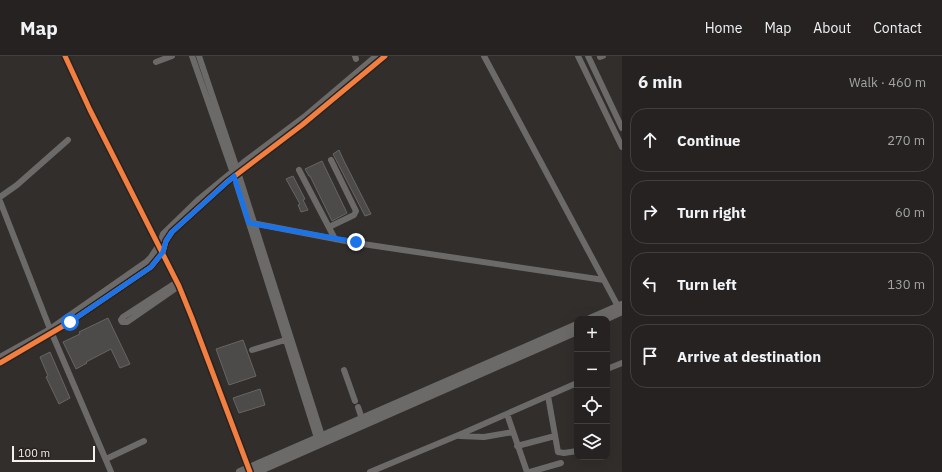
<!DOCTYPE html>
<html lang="en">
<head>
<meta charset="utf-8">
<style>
  body { margin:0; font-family:"IBM Plex Sans",sans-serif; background:#312f2e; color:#f1f3f6 }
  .controls { position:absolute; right:12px; bottom:12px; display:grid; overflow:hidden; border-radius:8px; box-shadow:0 4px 16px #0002 }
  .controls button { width:36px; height:36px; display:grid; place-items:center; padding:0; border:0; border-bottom:1px solid #423f3f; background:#252221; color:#f1f3f6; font:20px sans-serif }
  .scale { position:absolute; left:12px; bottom:10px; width:83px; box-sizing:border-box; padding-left:4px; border:2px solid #f4f0ef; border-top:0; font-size:11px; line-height:14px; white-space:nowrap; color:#f4f0ef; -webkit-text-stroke:3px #282321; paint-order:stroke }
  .stop { position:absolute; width:12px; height:12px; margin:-9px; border:3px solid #1a73e8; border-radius:50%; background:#fff }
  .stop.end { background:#1a73e8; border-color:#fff; box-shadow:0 1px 4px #0008 }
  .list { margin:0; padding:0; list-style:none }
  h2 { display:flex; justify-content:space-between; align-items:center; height:52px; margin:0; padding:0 16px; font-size:17px }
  h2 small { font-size:13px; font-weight:400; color:#a3a4a5 }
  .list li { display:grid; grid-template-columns:26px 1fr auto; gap:12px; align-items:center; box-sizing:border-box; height:64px; margin:0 8px 8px; padding:0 8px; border:1px solid #423f3f; border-radius:16px }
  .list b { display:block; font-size:15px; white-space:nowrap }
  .list em { font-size:13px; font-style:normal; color:#a3a4a5 }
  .icon { flex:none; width:22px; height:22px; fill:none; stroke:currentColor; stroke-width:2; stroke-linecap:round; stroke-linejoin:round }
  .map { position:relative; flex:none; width:622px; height:416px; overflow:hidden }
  header { display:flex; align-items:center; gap:24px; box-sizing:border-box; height:56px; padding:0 20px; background:#252221; border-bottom:1px solid #423f3f }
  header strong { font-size:19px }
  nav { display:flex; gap:22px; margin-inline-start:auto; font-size:14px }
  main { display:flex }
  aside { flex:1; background:#252221 }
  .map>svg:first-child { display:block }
</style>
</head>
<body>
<header>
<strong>Map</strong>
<nav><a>Home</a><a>Map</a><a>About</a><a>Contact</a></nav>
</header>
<main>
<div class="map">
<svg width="622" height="416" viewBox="0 0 622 416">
  <rect width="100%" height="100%" fill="#312e2c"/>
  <path fill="#4d4b4a" stroke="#676564" d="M339,94L344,105L371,158L365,160L333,98Z
    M322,105L347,157L332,165L310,120H309L305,113Z
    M293,120L305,143L303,144L308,154L301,156L298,149L300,148L286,123Z
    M108,262L130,308L120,312L111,293L86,306L87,307L76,313L63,286L80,278L79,276Z
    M243,284L256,320L229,329L216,293Z
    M50,296L70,342L59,348L46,321L48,320L40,301Z
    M260,333L265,349L239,357L233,342Z"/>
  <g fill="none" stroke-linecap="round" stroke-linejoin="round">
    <path stroke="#6c6a69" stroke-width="6" d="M65,0L90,54L179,230L192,262L249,415
      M192,0L234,120L318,385
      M199,0L237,113L323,383
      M355,0L356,3
      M484,0L620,254
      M578,0L622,91
      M588,0L622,72
      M600,1L603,0
      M156,6L172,0
      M299,114L335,183
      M0,141L17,129L68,84
      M0,145L50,273L111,416
      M252,167L356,187L604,224
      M329,171L354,159L356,155L331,104
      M177,226L123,261L121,264L122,266H127L179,230
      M252,294L285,284
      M0,301L50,273L146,206L151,201L159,189L163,178L199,143L244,106L304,61L376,0
      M0,307L70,266L151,211L163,196L166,185L172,176L227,126L302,69L385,0
      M607,313L622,307
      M344,314L355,345
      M548,340L558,396L564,397L577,395
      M358,351L362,363
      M507,358L527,416
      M460,380L484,381L513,376
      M517,390L555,380
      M106,403L144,385
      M370,416L461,378L577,327
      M530,416L561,407"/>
    <path stroke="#6c6a69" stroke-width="8" d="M590,263L622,249
      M605,263L622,255
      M240,416L577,269
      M256,416L577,275"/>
    <defs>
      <path id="cycleway" d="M65,0L90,54L179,230L192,262L250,416
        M0,307L70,266L151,211L163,196L166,185L172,176L227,126L302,69L385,0"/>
    </defs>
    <use href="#cycleway" stroke="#282321" stroke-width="8"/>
    <use href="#cycleway" stroke="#f27e40" stroke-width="5"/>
  </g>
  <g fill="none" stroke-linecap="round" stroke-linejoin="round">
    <path stroke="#1a73e8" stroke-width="5" d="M70,266L151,211L163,196L166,185L172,176L234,120L249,167L356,186"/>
  </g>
</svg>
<div class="controls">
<button>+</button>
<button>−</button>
<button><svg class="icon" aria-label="locate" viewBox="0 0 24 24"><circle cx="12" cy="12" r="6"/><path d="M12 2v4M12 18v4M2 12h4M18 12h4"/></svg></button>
<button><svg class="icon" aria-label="layers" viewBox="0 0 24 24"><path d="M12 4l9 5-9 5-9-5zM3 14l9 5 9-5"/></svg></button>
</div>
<div class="scale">100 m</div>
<div class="stop" style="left:70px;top:266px"></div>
<div class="stop end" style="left:356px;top:186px"></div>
</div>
<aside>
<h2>6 min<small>Walk · 460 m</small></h2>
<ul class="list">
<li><svg class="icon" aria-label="ahead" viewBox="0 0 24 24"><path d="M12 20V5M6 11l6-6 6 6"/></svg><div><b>Continue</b></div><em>270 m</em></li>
<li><svg class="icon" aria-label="right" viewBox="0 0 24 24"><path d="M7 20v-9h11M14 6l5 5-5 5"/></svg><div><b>Turn right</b></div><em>60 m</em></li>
<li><svg class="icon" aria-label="left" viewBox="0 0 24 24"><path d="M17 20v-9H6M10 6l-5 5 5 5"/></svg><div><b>Turn left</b></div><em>130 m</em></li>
<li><svg class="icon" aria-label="arrive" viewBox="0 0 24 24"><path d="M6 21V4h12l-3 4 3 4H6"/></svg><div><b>Arrive at destination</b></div></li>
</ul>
</aside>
</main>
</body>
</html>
